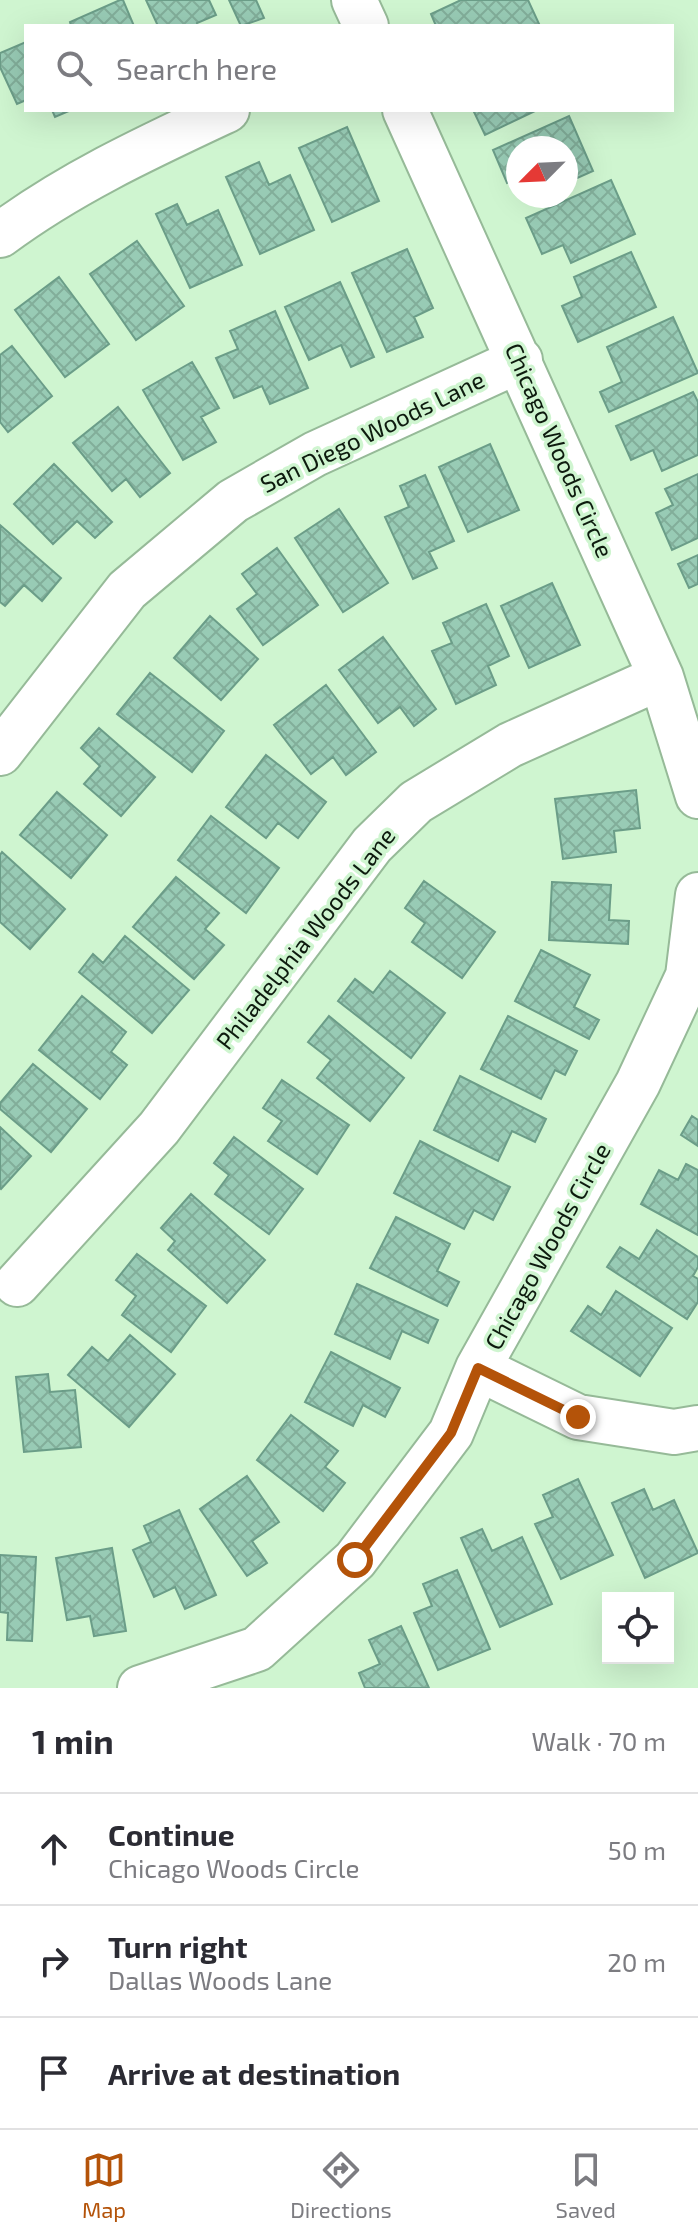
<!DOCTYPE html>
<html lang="en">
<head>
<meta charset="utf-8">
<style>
  body { margin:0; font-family:"Exo 2",sans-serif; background:#f2f2f3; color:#2b2b33 }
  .controls { position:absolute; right:24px; bottom:24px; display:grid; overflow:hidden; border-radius:0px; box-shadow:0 8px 32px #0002 }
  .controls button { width:72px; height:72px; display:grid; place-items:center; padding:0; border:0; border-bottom:2px solid #e1e1e2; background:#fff; color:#2b2b33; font:40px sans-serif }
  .compass { position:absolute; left:506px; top:136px; width:72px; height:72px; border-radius:50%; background:#fff; box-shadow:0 8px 32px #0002; rotate:246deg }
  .stop { position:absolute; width:24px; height:24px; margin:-18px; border:6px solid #b45309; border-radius:50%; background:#fff }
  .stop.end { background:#b45309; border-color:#fff; box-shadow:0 2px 8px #0008 }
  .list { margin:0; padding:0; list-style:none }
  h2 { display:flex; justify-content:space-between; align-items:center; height:104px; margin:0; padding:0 32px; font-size:34px }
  h2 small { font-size:26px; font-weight:400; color:#7c7c81 }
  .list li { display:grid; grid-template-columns:52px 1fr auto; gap:24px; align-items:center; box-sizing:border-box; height:112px; padding:0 32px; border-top:2px solid #e1e1e2 }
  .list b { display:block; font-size:30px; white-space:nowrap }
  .list p { margin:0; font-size:26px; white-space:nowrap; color:#7c7c81 }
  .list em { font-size:26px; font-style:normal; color:#7c7c81 }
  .icon { flex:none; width:44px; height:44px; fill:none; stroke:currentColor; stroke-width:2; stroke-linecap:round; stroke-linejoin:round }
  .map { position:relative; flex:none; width:698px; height:1688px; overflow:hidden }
  .search { position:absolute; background:#fff; box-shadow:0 8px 32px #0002; left:24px; right:24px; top:24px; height:88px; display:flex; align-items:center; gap:20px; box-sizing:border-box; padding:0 28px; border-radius:0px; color:#7c7c81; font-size:30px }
  .sheet { height:440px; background:#fff }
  nav { display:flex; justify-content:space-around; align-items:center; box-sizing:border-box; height:112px; border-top:2px solid #e1e1e2; background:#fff; font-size:22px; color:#7c7c81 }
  nav a { display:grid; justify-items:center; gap:4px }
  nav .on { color:#b45309 }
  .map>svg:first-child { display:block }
</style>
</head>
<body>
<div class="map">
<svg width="698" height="1688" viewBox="0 0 698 1688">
  <defs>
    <pattern id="building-cross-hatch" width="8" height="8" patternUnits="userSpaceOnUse" patternTransform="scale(2)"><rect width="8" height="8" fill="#98cbb5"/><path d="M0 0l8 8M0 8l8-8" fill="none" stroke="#82ae9a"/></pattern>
  </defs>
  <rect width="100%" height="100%" fill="#cff5d0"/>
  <path fill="url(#building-cross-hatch)" stroke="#6b9d88" stroke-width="2" d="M120,0H123L134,26H71L70,22Z
    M146,0H209L216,15L197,23L198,26H158Z
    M229,0H256L264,18L241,26Z
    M461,0H528L540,26H436L431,14Z
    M26,42V100L17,104L0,67V53Z
    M52,110H71L55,117Z
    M478,110H537L485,135L474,112Z
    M569,116L593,171L566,183V148H518V178L507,183L493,150Z
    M347,127L379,201L332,222L299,148Z
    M259,162L269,185L290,175L314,230L260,254L226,177Z
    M611,180L635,234L571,263L563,245L542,254L526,218Z
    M177,204L187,225L218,210L242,265L190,288L156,214Z
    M137,241L184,306L136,340L90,274Z
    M407,249L433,308L414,317L423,337L387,352L352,273Z
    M631,252L656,307L578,342L562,306L582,297L574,277Z
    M59,277L109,344L65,377L15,310Z
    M340,282L374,357L351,367L341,345L309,360L285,307Z
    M275,311L308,388L270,404L262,386L234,398L216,358L238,349L230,331Z
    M673,317L698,373L609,412L600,392L622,382L607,347Z
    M12,346L52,396L8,432L0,422V355Z
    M192,362L219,408L201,417L216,442L183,460L143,390Z
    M693,392L698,402V455L662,471L653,450L631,460L616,426Z
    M118,407L170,473L140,497L126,479L112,491L73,443Z
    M490,444L519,510L468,532L439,467Z
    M54,464L112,522L95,538L77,521L53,544L14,504Z
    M698,474V538L672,550L656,513L673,505L665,489Z
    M425,475L454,541L429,552L437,568L413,579L385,517L409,507L400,486Z
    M339,509L388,583L343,612L295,538Z
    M0,525L61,578L42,601L24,585L5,606L0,602Z
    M277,548L318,605L263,645L237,609L257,594L242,574Z
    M698,555V584L689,588L678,564Z
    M552,583L580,645L529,668L501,606Z
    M486,604L509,656L488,666L496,685L456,704L432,651L452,643L443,623Z
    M210,616L258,659L221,700L174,658Z
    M383,637L436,709L414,726L400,707L378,723L339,670Z
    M150,673L224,731L192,772L117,714Z
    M326,685L376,752L346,775L333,757L311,774L274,725Z
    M99,728L155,777L121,816L84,784L100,766L81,748Z
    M266,755L326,802L298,838L278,823L266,838L226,807Z
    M636,790L640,828L614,831L616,852L563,859L555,799Z
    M57,792L107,835L71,878L20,835Z
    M211,816L279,868L246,913L178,860Z
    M2,852L65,909L30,949L0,922V855Z
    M176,877L219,913L205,929L224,945L194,979L133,927Z
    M424,881L495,932L462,978L412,942L425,923L405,908Z
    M552,882L611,885L609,920L629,921L628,944L549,940Z
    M125,936L189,990L152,1033L79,972L93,954L103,963Z
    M541,950L590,975L574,1007L599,1020L589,1039L515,1001Z
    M390,971L445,1013L411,1058L338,1001L355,979L373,993Z
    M82,996L126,1032L111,1052L127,1065L100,1099L39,1050Z
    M329,1016L404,1078L370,1121L317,1078L331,1060L308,1042Z
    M508,1016L577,1051L565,1075L555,1070L541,1099L481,1069Z
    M33,1064L87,1109L51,1152L0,1109V1103Z
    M460,1076L546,1119L535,1142L512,1131L498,1161L434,1130Z
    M282,1080L349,1125L317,1174L268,1141L282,1121L263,1108Z
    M692,1116L698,1120V1146L681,1135Z
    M0,1127L31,1156L1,1189L0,1188Z
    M234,1137L303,1189L269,1234L215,1194L229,1175L214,1163Z
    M420,1141L510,1187L493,1220L474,1210L464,1229L394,1193Z
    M686,1164L698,1170V1235L641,1204L659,1170L678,1180Z
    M191,1194L265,1260L227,1303L168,1250L175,1241L161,1228Z
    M396,1217L450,1244L437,1271L459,1282L447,1306L370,1268Z
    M657,1230L698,1257V1267L693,1276L698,1279V1302L687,1319L607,1267L620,1247L639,1259Z
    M137,1254L206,1306L171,1352L122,1315L136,1296L116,1280Z
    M357,1284L438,1320L428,1343L402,1331L390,1359L335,1334Z
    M616,1291L672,1328L640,1376L571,1331L588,1306L601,1315Z
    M130,1335L175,1374L129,1427L68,1375L92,1347L108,1361Z
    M331,1352L400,1388L385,1417L363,1405L353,1426L305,1402Z
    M48,1374L50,1392L75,1390L81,1447L24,1452L16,1377Z
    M291,1415L338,1451L325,1467L345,1483L323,1511L257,1460Z
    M247,1476L279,1522L252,1541L267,1563L247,1576L200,1509Z
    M578,1479L613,1555L561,1579L535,1524L553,1517L543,1495Z
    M644,1489L653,1510L674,1500L698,1553L645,1578L612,1503Z
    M179,1510L216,1595L185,1609L175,1587L154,1597L133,1550L151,1542L144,1526Z
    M482,1529L492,1551L522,1537L552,1604L500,1627L461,1538Z
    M112,1548L126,1631L94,1636L90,1616L67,1620L56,1558Z
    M0,1555L36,1557L32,1641L7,1640L8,1613L0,1612Z
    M457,1570L490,1649L438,1670L414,1613L432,1606L423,1584Z
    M401,1626L429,1688H365L359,1673L380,1664L369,1640Z"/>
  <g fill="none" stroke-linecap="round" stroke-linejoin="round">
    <defs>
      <path id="minor" d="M354,0L366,26
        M405,110L661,677L698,796
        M0,235C70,183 148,147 227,110
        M0,753L127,590L233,501L315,454L520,360
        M17,1284L159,1128L372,845L416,802L510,745L661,677
        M478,1368L578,1417L674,1432L698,1428
        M140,1688L257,1649L355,1560L451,1433L478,1368L638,1083L688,976L698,895"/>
    </defs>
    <use href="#minor" stroke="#96ba98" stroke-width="48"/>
    <use href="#minor" stroke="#fff" stroke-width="44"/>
  </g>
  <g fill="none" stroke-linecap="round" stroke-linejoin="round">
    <path stroke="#b45309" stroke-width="10" d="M355,1560L451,1433L478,1368L578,1417"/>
  </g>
  <g text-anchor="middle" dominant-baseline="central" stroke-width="7" stroke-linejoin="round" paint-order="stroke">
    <g font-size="24" fill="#0d1a0e" stroke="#cff5d0">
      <text transform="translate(372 431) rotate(-26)">San Diego Woods Lane</text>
      <text transform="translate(560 450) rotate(66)">Chicago Woods Circle</text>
      <text transform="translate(305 938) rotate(-52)">Philadelphia Woods Lane</text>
      <text transform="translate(547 1246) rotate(-61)">Chicago Woods Circle</text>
    </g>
  </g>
</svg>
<div class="controls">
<button><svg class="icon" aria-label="locate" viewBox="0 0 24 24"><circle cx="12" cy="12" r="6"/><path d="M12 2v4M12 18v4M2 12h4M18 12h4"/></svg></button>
</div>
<svg class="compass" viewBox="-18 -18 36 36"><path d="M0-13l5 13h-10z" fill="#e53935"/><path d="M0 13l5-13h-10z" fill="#7c7c81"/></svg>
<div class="stop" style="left:355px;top:1560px"></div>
<div class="stop end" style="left:578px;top:1417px"></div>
<div class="search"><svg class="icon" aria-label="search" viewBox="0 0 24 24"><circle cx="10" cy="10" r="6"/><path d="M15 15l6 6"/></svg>Search here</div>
</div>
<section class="sheet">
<h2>1 min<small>Walk · 70 m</small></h2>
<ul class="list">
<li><svg class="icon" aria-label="ahead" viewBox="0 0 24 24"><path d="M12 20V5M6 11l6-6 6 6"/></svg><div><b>Continue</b><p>Chicago Woods Circle</p></div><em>50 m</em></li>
<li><svg class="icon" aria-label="right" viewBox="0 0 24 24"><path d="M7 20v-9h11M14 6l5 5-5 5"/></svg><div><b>Turn right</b><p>Dallas Woods Lane</p></div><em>20 m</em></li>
<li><svg class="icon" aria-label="arrive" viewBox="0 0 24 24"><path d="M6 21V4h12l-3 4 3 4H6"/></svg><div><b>Arrive at destination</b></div></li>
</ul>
</section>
<nav>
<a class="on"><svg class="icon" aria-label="map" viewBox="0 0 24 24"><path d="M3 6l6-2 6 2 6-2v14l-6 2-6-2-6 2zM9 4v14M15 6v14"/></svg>Map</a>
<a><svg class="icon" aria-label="directions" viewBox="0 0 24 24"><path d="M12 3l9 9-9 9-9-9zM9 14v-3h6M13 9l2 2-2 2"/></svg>Directions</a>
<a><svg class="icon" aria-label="saved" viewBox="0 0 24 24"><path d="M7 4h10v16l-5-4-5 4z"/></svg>Saved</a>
</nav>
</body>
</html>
